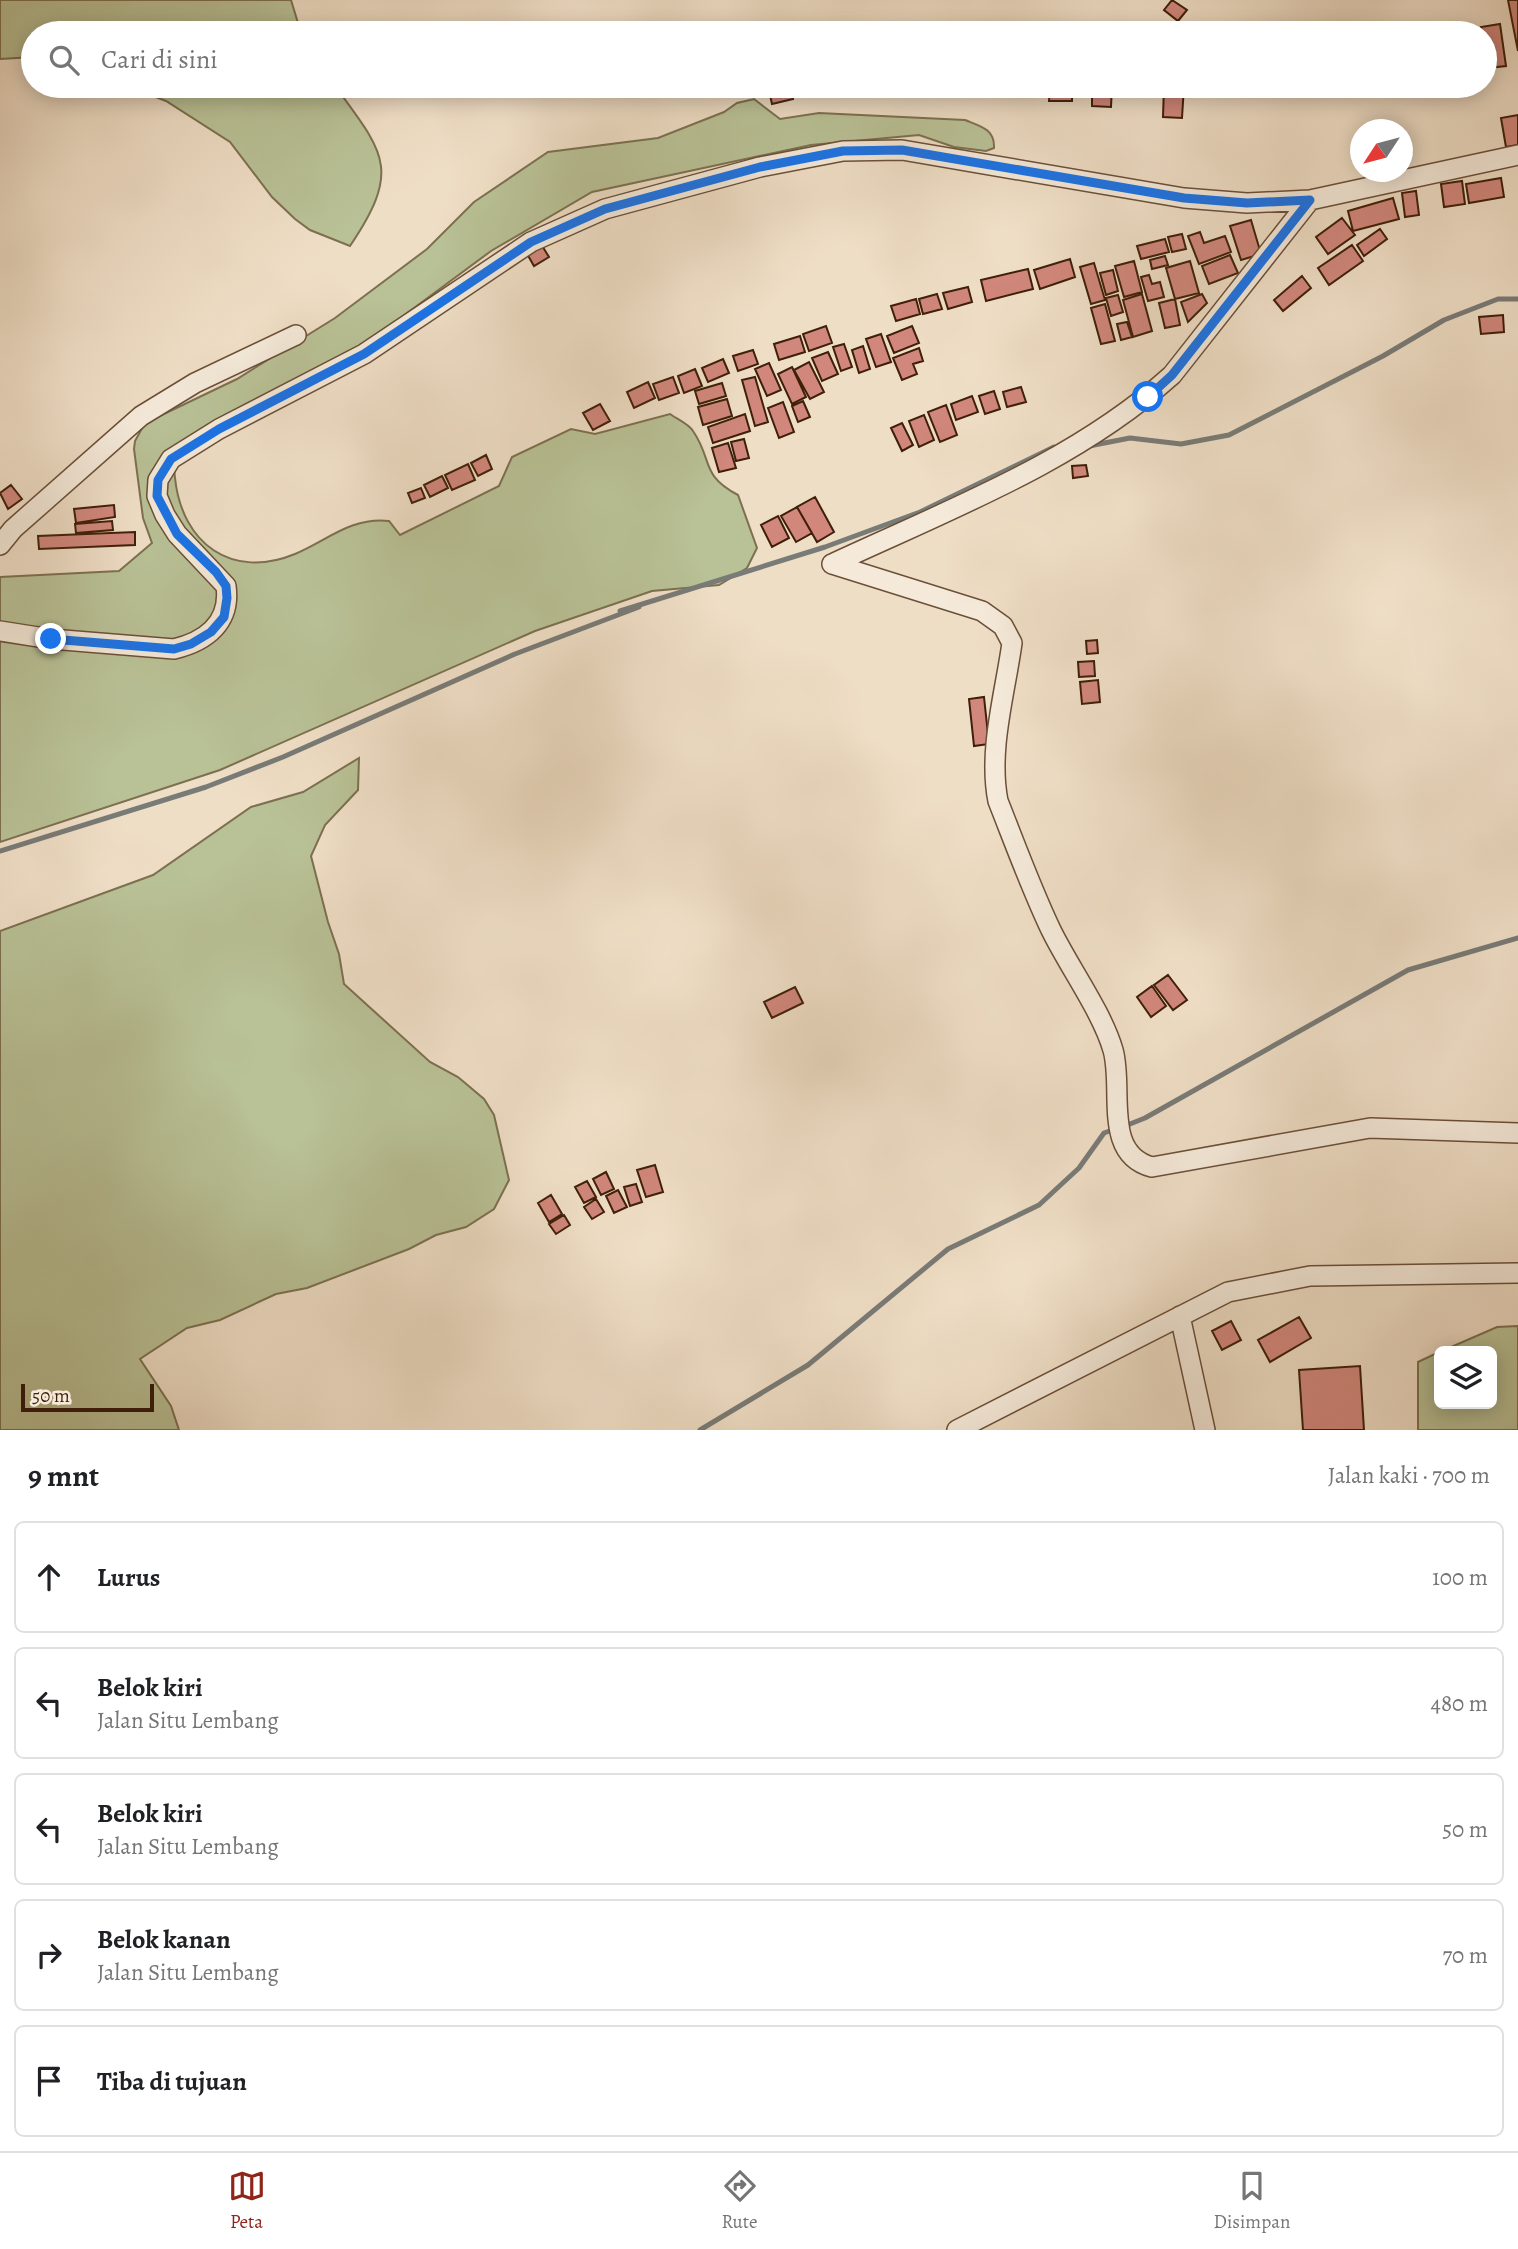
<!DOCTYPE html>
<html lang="id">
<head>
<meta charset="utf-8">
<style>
  body { margin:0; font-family:Alegreya,serif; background:#f2f2f2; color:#202124 }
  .controls { position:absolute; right:21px; bottom:21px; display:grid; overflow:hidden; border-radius:10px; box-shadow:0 4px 18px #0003 }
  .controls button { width:63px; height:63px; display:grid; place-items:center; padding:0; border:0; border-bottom:2px solid #e0e0e0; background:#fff; color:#202124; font:35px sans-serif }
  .compass { position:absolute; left:1350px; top:119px; width:63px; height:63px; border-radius:50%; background:#fff; box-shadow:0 4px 18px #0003; rotate:234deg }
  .scale { position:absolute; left:21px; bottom:18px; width:133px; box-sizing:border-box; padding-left:7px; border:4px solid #3f1f09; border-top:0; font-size:19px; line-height:24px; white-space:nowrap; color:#3f1f09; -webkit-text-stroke:5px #f5eada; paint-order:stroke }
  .stop { position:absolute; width:21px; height:21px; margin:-16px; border:5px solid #1a73e8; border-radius:50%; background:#fff }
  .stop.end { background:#1a73e8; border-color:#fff; box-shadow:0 2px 7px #0008 }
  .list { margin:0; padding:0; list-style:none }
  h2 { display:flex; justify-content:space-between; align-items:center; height:91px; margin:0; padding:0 28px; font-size:30px }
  h2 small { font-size:23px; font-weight:400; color:#757577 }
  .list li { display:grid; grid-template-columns:46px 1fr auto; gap:21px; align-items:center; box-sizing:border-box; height:112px; margin:0 14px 14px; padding:0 14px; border:2px solid #e0e0e0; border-radius:10px }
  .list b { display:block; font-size:26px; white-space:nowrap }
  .list p { margin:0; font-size:23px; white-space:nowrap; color:#757577 }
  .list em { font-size:23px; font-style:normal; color:#757577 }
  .icon { flex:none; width:38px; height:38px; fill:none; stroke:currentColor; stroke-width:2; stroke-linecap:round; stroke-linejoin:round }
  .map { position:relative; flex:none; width:1518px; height:1430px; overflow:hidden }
  .search { position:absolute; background:#fff; box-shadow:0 4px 18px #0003; left:21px; right:21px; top:21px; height:77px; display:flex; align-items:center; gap:18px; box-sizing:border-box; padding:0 24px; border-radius:38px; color:#757577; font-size:26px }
  .sheet { height:721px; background:#fff }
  nav { display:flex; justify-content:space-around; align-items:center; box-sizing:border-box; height:98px; border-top:2px solid #e0e0e0; background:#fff; font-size:19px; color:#757577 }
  nav a { display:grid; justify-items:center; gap:4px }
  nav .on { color:#8f2418 }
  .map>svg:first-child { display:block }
</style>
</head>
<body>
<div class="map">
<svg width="1518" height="1430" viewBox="0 0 1518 1430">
  <rect width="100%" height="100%" fill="#efdec6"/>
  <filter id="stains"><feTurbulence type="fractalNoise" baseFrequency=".00286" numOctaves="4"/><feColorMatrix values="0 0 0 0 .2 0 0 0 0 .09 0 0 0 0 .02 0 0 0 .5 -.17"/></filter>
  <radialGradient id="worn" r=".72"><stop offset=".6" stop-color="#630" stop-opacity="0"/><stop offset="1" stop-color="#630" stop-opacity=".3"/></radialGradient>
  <path fill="#b9c196" stroke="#7c7050" stroke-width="2" d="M0,0H291L301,33H33V57L0,59Z
    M127,86H335C384,153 402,169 350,246L310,230L295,219L272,197L230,142L166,101Z
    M754,99L780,119L819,113L965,120C980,126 995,129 994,148L986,151L954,147L919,135L811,145L592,192L491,251L387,328L335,362L178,446C177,456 173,468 175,478C182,544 232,580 295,554C328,540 351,517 389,521L400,535L499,486L512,457L571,429L595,434L670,414C677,419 689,424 693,431C713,460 700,475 738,495L757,548L747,568L719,585L652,591L535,631L220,770L0,842V577L119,571L152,543L143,518L134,449L135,441L145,423L237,379L335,318L427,249L474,202L548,152L658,138L724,112L737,103Z
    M359,758L358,790L325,825L311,856L328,922L339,954L344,984L430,1062L458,1077L484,1099L494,1115L509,1180L494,1209L466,1227L436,1235L409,1249L307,1288L276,1294L220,1320L187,1328L140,1359L171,1406L179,1430H0V931L153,875L251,807L303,792Z
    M1518,1326V1430H1418V1362L1439,1352V1404H1492V1351H1442L1497,1327Z"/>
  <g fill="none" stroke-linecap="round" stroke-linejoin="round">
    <path stroke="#797b77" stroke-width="5" d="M1089,446L1130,438L1181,444L1229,435L1383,356L1444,320L1498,299H1518
      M0,851L206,787L283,757L515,654L639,607L620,611L825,547L920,512L1054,447
      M1125,1126L1145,1118L1408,970L1518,938
      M700,1430L808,1365L948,1249L1039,1205L1079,1168L1104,1133L1115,1129"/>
  </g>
  <path fill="#d1877c" stroke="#3f1f09" stroke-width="2" d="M1172,0L1187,10L1178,21L1164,10Z
    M1508,0H1518V51Z
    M892,24L895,33H877L876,28Z
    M1500,24L1506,66L1488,68L1481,27Z
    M768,86H790L793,99L772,104Z
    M1050,86H1072V101H1049Z
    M1092,86H1112L1111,107L1092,106Z
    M1164,86H1184L1182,118L1163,117Z
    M1518,115V145L1506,147L1501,118Z
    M1501,178L1504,197L1469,203L1466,184Z
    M1462,181L1465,204L1444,207L1441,184Z
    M1416,191L1419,215L1405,217L1402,193Z
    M1393,198L1399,219L1353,231L1348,211Z
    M1342,218L1355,235L1328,254L1316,237Z
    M1251,220L1261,254L1241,260L1230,226Z
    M1380,229L1387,239L1364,256L1357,245Z
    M1200,232L1204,243L1225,236L1231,252L1199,264L1188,236Z
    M1182,234L1186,249L1172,252L1168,237Z
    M1165,239L1169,252L1141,259L1137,246Z
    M541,244L549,257L534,266L526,252Z
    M1352,245L1363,261L1329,285L1318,268Z
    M1230,255L1238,273L1209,284L1202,266Z
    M1165,256L1168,265L1152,269L1150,260Z
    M1070,259L1075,277L1040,289L1034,270Z
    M1134,261L1142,292L1124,297L1115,266Z
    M1190,261L1199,293L1175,299L1166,268Z
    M1094,263L1105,300L1091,304L1080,267Z
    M1028,269L1033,289L986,301L981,280Z
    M1113,270L1118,291L1106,295L1100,273Z
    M1149,275L1152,284L1160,282L1164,297L1148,301L1141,277Z
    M1302,276L1311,288L1283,311L1274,300Z
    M968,287L972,302L948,309L943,293Z
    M937,294L942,309L923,314L919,299Z
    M1142,294L1152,331L1133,337L1123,300Z
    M1202,294L1207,303L1188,322L1181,302Z
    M1118,295L1123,312L1111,316L1106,298Z
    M916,299L920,314L896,321L891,306Z
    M1175,299L1180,325L1165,328L1159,303Z
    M1105,304L1115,341L1101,344L1091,308Z
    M1503,315L1504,332L1481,334L1479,317Z
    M1127,322L1132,337L1121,340L1117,324Z
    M826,326L832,343L809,351L803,334Z
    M912,326L919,343L894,353L887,336Z
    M881,334L891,362L876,367L866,339Z
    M800,336L805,352L779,360L774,344Z
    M844,344L852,367L841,371L833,347Z
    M863,346L870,369L859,373L852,350Z
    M919,348L923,361L913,364L917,374L902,380L893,358Z
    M753,350L758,364L738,371L733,356Z
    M828,352L838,374L822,381L812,358Z
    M723,359L729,373L708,382L702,368Z
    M809,362L824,392L810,399L794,370Z
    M769,363L781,390L767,396L755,369Z
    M792,367L806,397L792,404L778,374Z
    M695,369L702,386L684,393L678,376Z
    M673,377L679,393L659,400L653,384Z
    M755,377L768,422L755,426L742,380Z
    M648,382L655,398L634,408L627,392Z
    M722,383L726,396L699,404L695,391Z
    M1021,387L1026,402L1007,407L1003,392Z
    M994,391L1000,409L985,414L979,396Z
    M972,396L978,412L956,420L951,404Z
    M727,399L732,416L703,425L698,407Z
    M803,401L810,417L798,422L792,406Z
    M783,402L794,432L779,438L768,408Z
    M600,404L610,421L593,430L583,413Z
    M946,405L957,435L940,442L928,412Z
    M745,414L750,431L713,443L708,427Z
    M924,415L934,440L919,447L909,421Z
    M902,423L913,445L902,451L891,428Z
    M744,439L749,458L736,461L731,442Z
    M728,443L736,468L719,472L712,448Z
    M486,455L492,469L478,476L471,463Z
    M468,464L475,480L452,490L445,475Z
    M1086,465L1088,476L1073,478L1072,466Z
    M442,476L448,488L430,497L424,485Z
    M11,485L22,499L8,509L0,493Z
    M421,488L425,498L412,503L408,493Z
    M815,497L834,532L817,542L797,507Z
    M114,505L115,517L76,523L74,509Z
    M797,507L812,533L796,542L781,516Z
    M778,516L789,538L772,547L761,525Z
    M112,521L113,530L76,533L75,524Z
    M135,532V545L39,549L38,536Z
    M1097,640L1098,653L1087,654L1086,641Z
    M1094,661L1095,676L1079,677L1078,662Z
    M1098,680L1100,702L1082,704L1080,682Z
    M984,697L989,744L974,746L969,699Z
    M1168,975L1187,1000L1173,1010L1154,985Z
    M1152,986L1166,1006L1151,1017L1137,997Z
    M795,987L803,1003L772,1018L764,1002Z
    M655,1165L663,1192L646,1197L637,1170Z
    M606,1172L614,1189L601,1195L593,1179Z
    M587,1181L596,1197L584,1203L575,1187Z
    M636,1184L642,1202L630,1206L624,1187Z
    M618,1190L627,1207L614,1213L606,1196Z
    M551,1195L562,1214L549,1222L538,1203Z
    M596,1199L604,1212L592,1219L584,1207Z
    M564,1215L570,1225L556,1234L549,1224Z
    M1299,1317L1311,1338L1270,1362L1258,1340Z
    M1231,1321L1241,1340L1222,1350L1212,1331Z
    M1360,1366L1364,1430H1303L1299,1370Z"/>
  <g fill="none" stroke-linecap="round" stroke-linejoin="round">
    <defs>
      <path id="street" d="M0,545L13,529L141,416L195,383L296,335
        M832,564L982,611L1003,626L1012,643C1005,694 988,750 998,801C1015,844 1031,888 1051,930C1069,967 1102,1012 1113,1050C1124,1088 1102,1154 1152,1167L1370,1128L1518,1133
        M832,564C950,509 1075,462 1172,375L1310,200
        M0,631L51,639L174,649C207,641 231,622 226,586L177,534L165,515L157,496L158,480L171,459L219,429L364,354L531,242L605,209L760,167L843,151L902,150L1184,198L1247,203L1310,200L1518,155
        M1180,1316L1205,1430
        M957,1430L1228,1292L1310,1276L1518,1273"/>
    </defs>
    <use href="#street" stroke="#6b4f38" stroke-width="22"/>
    <use href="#street" stroke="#f5eada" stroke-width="19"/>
  </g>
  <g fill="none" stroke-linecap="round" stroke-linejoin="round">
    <path stroke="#1a73e8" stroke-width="9" d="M51,639L174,649L191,644L211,632L224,617L227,598L226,586L216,572L177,534L157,496L158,480L171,459L219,429L364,354L531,242L605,209L760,167L843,151L902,150L1184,198L1247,203L1310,200L1172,375L1148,397"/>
  </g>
  <rect width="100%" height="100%" filter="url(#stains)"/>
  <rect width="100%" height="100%" fill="url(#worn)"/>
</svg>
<div class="controls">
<button><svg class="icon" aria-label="layers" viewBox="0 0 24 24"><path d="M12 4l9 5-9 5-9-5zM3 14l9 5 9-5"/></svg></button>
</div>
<svg class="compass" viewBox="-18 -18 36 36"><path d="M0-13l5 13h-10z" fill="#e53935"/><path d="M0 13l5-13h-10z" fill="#757577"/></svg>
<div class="scale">50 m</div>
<div class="stop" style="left:1148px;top:397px"></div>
<div class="stop end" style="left:51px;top:639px"></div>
<div class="search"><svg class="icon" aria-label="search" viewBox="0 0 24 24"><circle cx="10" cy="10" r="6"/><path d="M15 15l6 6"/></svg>Cari di sini</div>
</div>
<section class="sheet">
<h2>9 mnt<small>Jalan kaki · 700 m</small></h2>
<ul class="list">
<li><svg class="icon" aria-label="ahead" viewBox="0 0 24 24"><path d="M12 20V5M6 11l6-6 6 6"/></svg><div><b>Lurus</b></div><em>100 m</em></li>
<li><svg class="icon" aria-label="left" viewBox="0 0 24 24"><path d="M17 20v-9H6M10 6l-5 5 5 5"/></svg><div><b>Belok kiri</b><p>Jalan Situ Lembang</p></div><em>480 m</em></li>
<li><svg class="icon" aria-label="left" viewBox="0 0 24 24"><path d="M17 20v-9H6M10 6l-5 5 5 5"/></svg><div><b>Belok kiri</b><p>Jalan Situ Lembang</p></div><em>50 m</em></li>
<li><svg class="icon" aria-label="right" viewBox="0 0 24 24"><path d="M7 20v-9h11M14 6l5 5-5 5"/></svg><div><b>Belok kanan</b><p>Jalan Situ Lembang</p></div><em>70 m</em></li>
<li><svg class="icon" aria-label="arrive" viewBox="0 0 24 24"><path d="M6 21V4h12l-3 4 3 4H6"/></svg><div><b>Tiba di tujuan</b></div></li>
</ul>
</section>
<nav>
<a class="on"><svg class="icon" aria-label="map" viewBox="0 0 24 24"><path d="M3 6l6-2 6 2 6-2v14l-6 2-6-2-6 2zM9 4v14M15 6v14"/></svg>Peta</a>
<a><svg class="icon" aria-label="directions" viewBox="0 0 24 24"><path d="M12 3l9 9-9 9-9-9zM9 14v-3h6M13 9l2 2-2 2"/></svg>Rute</a>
<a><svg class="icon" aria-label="saved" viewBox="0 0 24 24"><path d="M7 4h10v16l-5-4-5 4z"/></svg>Disimpan</a>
</nav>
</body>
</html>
